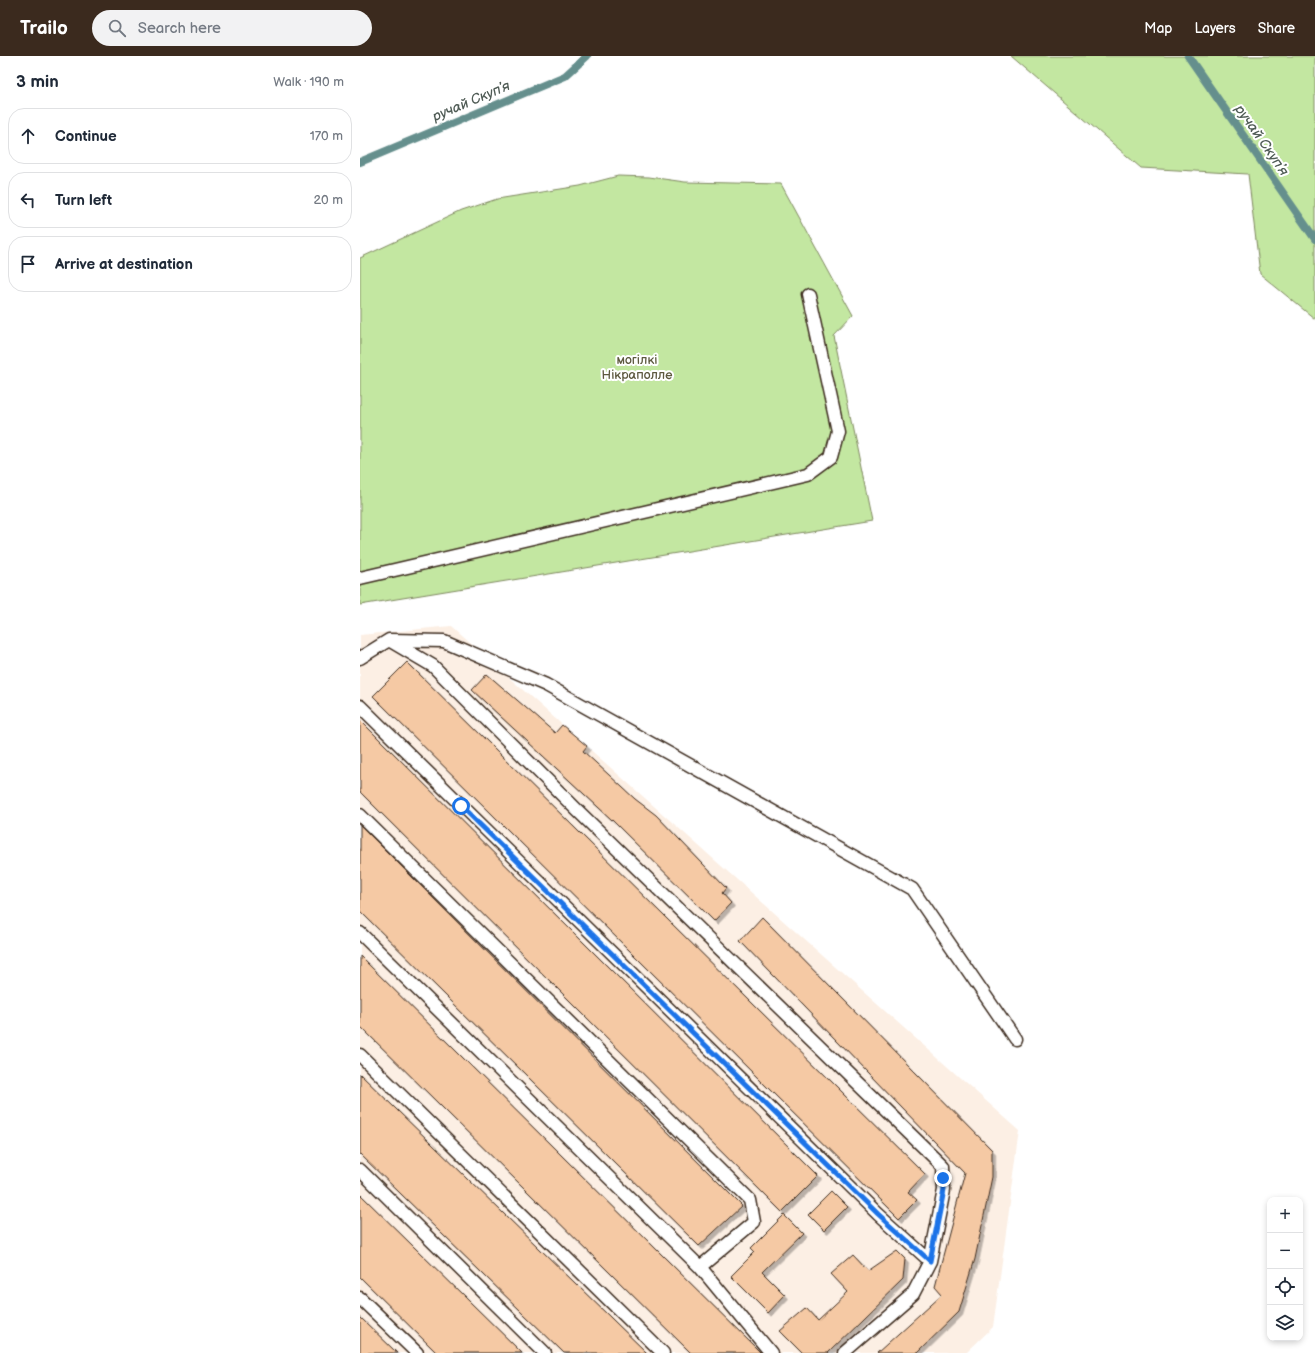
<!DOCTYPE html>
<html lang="en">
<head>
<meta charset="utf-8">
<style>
  body { margin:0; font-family:"Balsamiq Sans",sans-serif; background:#f2f2f3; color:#1f2937 }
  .controls { position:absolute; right:12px; bottom:12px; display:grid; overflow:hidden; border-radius:8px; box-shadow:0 2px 6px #0003 }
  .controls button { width:36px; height:36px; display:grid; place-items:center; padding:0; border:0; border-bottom:1px solid #e0e1e3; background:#fff; color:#1f2937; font:20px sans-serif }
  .stop { position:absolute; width:12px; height:12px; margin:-9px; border:3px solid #1a73e8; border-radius:50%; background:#fff }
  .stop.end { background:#1a73e8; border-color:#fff; box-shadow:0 1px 4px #0008 }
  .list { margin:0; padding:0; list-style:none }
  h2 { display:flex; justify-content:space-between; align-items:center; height:52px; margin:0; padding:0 16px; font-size:17px }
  h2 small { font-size:13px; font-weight:400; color:#747a83 }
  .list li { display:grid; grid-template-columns:26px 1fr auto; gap:12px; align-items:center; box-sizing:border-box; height:56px; margin:0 8px 8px; padding:0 8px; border:1px solid #e0e1e3; border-radius:16px }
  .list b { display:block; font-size:15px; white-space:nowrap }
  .list em { font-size:13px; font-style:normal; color:#747a83 }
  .icon { flex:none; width:22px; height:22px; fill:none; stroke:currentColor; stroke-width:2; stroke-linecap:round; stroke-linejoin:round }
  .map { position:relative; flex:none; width:955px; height:1297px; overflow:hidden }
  header { display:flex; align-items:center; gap:24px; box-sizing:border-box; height:56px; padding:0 20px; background:#3b2a1e; color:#fff }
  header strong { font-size:19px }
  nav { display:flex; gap:22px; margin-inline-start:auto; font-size:14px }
  .search { width:280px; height:36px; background:#f2f2f3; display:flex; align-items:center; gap:10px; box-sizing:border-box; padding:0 14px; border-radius:22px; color:#747a83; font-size:15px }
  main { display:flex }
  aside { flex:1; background:#fff }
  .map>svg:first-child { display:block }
</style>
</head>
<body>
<header>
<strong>Trailo</strong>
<div class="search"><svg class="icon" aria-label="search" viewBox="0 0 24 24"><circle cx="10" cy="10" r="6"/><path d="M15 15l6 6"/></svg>Search here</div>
<nav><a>Map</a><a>Layers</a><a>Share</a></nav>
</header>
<main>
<aside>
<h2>3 min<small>Walk · 190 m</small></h2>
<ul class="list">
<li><svg class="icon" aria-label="ahead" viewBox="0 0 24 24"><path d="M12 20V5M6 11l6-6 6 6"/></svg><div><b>Continue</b></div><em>170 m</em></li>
<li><svg class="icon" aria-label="left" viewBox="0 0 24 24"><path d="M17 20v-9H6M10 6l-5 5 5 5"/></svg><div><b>Turn left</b></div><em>20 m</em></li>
<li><svg class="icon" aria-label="arrive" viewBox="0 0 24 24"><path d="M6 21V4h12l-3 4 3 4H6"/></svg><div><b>Arrive at destination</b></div></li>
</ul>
</aside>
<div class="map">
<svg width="955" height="1297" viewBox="0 0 955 1297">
  <defs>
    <filter id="shadow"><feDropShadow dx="3.5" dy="3.5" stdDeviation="0" flood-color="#0004"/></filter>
  </defs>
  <rect width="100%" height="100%" fill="#fff"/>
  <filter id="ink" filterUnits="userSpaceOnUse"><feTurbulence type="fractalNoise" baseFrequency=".025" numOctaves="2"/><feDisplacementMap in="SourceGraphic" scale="8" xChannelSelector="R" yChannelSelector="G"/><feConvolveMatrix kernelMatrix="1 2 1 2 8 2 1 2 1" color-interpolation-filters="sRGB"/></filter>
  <g filter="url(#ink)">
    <path fill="#fcefe4" d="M91,570L660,1075L633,1271L606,1297H0V579Z"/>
    <path fill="#c3e7a1" stroke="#7f8860" d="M651,0H955V263L900,218L888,118L781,112Z
      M258,120L289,121L325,126L421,128L493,260L474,280L512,465L0,549V202L101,155L137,143L220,130Z"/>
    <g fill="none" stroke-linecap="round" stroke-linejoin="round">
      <path stroke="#658f8d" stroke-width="8" d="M828,0L955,183
        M0,106L205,20L227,0"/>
    </g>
    <path fill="#f5c9a4" stroke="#3b2a1e" filter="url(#shadow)" d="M47,606L565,1118L548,1136L557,1144L539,1162L13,640Z
      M127,618L195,677L202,669L227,690L223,695L275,743L296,759L366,832L362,837L371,847L354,865L252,764L112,634Z
      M0,664L458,1120L422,1156L0,736Z
      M0,769L382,1150L339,1190L0,855Z
      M402,861L632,1094V1121L615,1203L599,1256L557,1297H517L582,1238L575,1230L605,1117L380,885Z
      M0,900L401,1297H331L0,970Z
      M0,1018L287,1297H204L0,1098Z
      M471,1135L487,1151L464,1174L448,1158Z
      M0,1138L162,1297H77L0,1221Z
      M424,1159L442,1177L402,1216L425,1239L408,1257L371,1220L395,1196L391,1192Z
      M537,1195L545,1203L543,1224L468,1297H442L420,1275L447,1252L458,1264L488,1236L471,1218L493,1199L508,1215Z
      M0,1261L37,1297H0Z"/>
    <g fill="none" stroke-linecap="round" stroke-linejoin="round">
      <defs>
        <path id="service" d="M0,522L448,418L471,401L478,375L448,238
          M29,584L73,610L216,753L583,1110L584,1134L570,1205L553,1238L485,1297
          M0,602L29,584L84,585L186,629L552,833L655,983
          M0,650L518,1158L570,1205
          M0,759L390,1144L394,1166L340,1211
          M0,877L340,1211L411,1297
          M0,999L303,1297
          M0,1114L185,1297
          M0,1242L57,1297"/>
      </defs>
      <use href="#service" stroke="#3b2a1e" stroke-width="15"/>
      <use href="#service" stroke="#fff" stroke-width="12"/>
    </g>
  </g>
  <g fill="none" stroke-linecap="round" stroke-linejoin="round" filter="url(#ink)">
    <path stroke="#1a73e8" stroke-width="5" d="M101,750L518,1158L570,1205L584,1134L583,1122"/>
  </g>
  <g text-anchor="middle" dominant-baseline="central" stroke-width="4" stroke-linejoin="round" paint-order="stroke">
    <g font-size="13" fill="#5d593f" stroke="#fff">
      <text x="277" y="304">могілкі<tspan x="277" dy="15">Нікраполле</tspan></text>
    </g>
    <g font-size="14" font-style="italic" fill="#505c56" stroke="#fff">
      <text transform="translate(111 45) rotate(-23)">ручай Скупʼя</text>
      <text transform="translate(902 84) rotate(55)">ручай Скупʼя</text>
    </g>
  </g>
</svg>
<div class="controls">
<button>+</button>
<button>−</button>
<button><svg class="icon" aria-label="locate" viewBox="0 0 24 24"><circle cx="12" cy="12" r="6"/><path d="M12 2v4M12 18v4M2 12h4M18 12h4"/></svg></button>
<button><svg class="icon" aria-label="layers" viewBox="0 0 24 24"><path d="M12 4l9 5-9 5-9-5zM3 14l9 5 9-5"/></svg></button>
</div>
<div class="stop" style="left:101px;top:750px"></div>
<div class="stop end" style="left:583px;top:1122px"></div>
</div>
</main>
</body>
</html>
